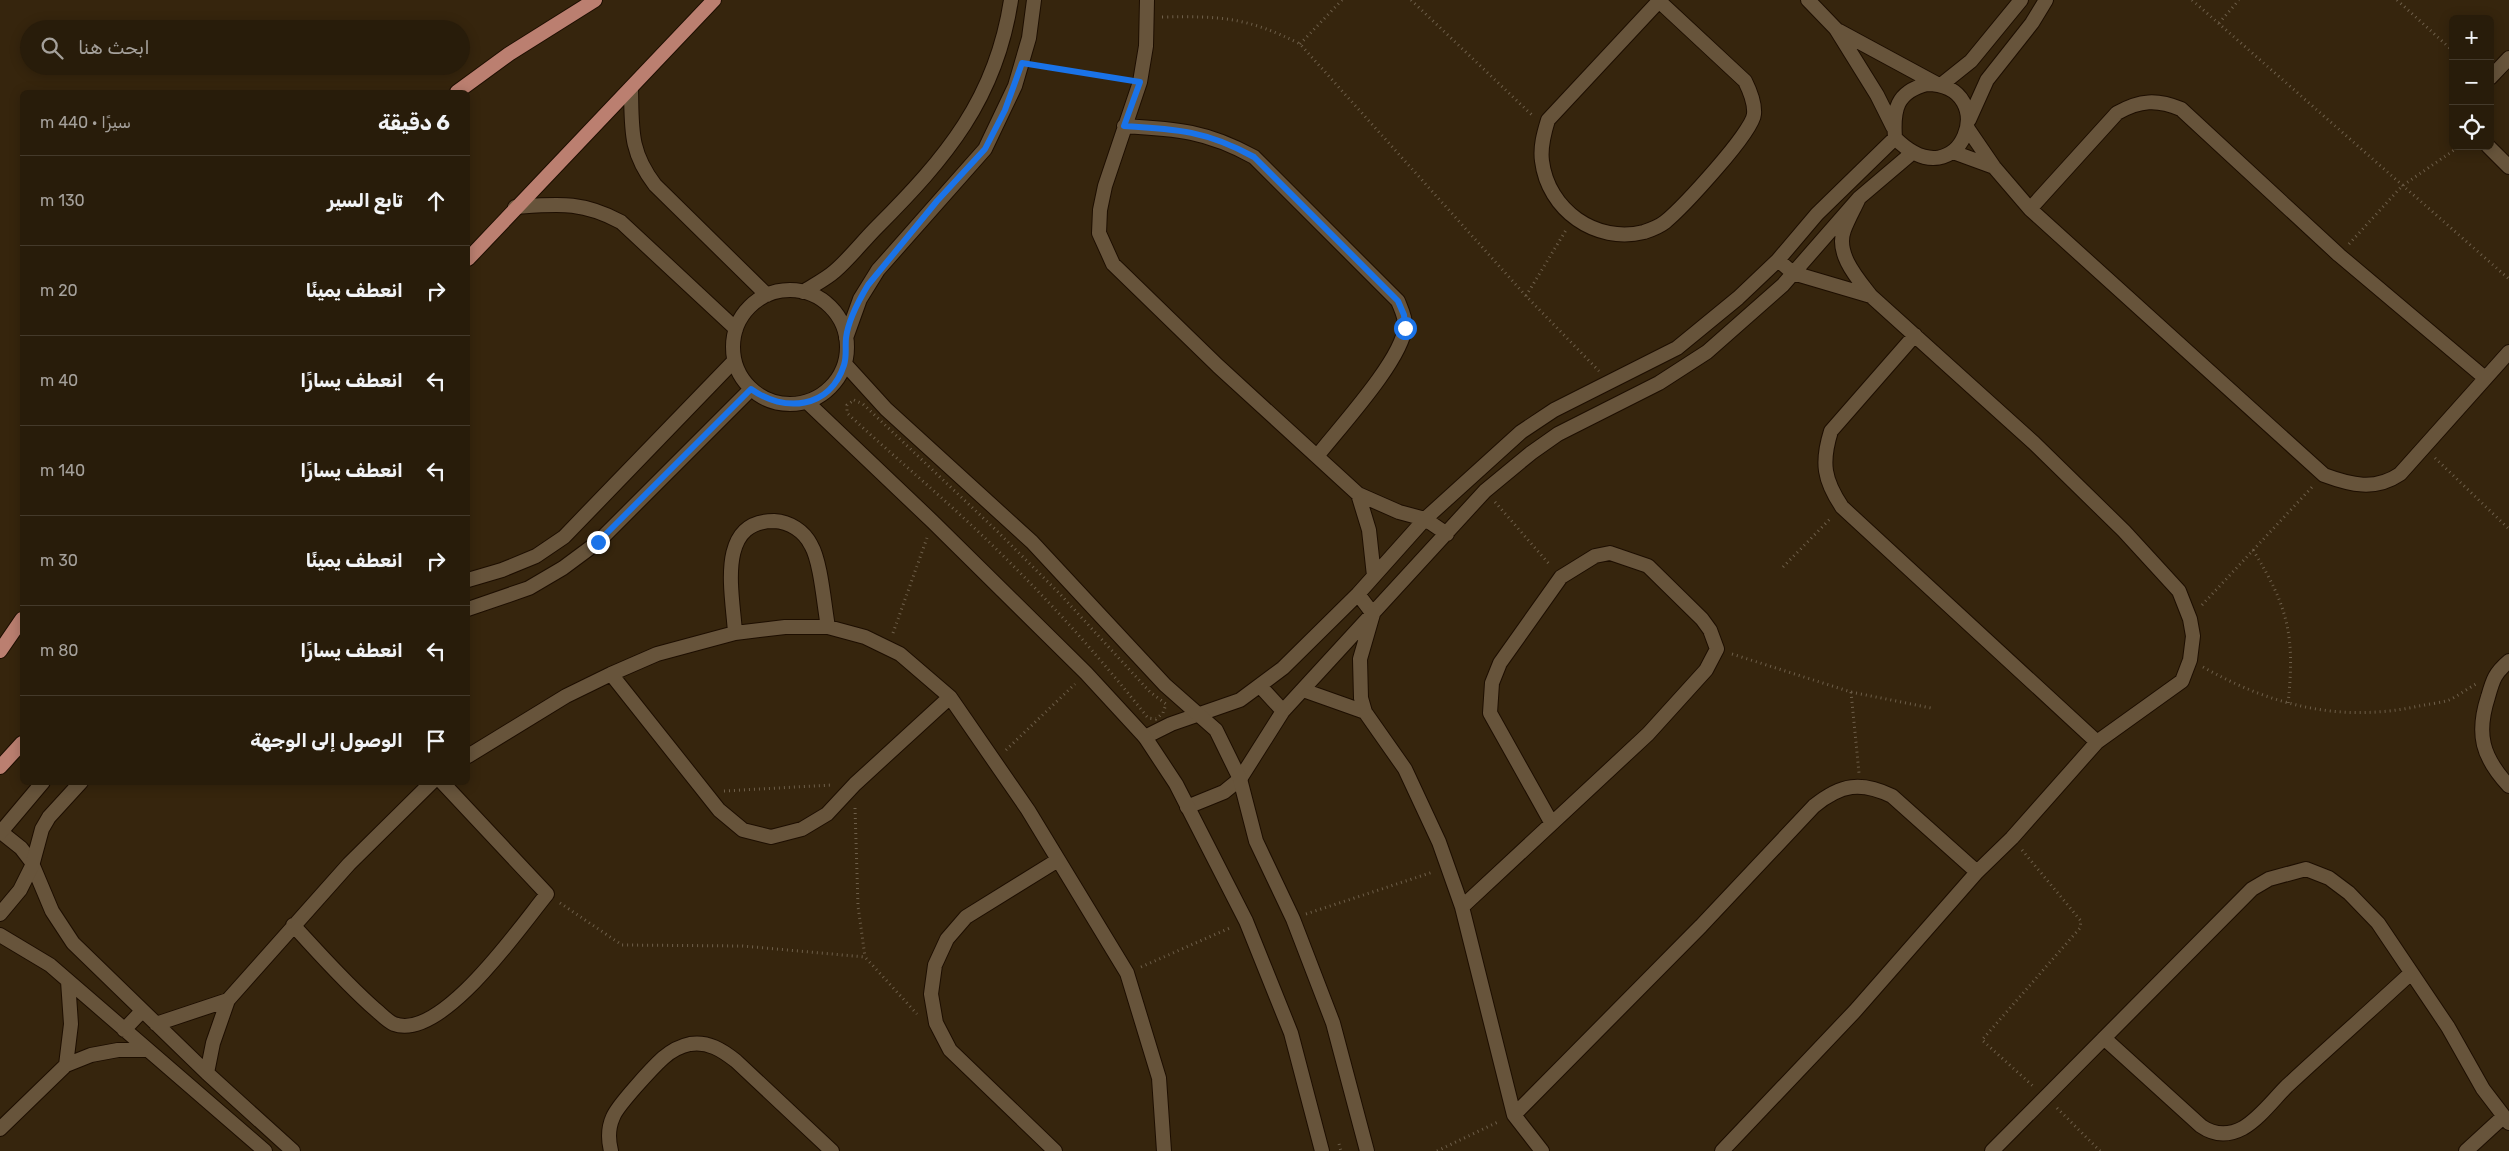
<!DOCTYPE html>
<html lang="ar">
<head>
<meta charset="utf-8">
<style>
  body { margin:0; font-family:Rubik,Vazirmatn,sans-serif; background:#342918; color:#f1f3f6; direction:rtl }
  .controls { position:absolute; right:15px; top:15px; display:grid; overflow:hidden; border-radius:8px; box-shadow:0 2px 12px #0003 }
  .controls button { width:45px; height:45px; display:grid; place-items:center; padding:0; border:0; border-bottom:1px solid #443a2b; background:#281c0a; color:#f1f3f6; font:25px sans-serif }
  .stop { position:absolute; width:15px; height:15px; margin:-11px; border:4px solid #1a73e8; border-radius:50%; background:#fff }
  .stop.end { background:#1a73e8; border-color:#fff; box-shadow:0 1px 5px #0008 }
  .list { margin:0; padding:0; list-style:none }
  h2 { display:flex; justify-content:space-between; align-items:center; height:65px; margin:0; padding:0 20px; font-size:21px }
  h2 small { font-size:16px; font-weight:400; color:#a5a19c }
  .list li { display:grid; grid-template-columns:32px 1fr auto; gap:15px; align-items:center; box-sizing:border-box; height:90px; padding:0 20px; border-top:1px solid #443a2b }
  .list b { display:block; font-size:19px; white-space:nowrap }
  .list em { font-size:16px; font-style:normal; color:#a5a19c }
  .icon { flex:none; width:28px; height:28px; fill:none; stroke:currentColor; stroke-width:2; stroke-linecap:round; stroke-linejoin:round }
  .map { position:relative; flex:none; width:2509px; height:1151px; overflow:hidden; direction:ltr }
  .search { position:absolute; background:#281c0a; box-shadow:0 2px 12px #0003; left:20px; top:20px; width:450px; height:55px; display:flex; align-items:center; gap:12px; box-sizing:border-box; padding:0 18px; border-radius:28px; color:#a5a19c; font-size:19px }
  .panel { position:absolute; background:#281c0a; box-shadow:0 2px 12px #0003; left:20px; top:90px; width:450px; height:695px; border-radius:8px; direction:rtl }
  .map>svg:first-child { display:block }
</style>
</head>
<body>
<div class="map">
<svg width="2509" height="1151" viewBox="0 0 2509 1151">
  <rect width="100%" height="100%" fill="#36250d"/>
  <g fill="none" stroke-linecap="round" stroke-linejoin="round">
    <defs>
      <path id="minor" d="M1147,0L1146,46L1140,82L1105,186L1100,210L1099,233L1113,264L1218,366L1358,494L1399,512L1425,519L1447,534
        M1808,0L1836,29L1877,95L1893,127
        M1659,1L1745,81C1750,91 1755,103 1754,114C1753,132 1682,208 1665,222C1660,226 1650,230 1644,232C1596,244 1548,210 1542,161C1540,147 1544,133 1548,120Z
        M1839,31L1937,84
        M2490,78L2509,58
        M1927,84C2003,85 1961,204 1895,138C1893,110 1896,92 1927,84Z
        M1941,85L1971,61L2021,0
        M1969,120L1987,80L2032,23L2046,0
        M1124,126C1177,129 1207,131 1254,157L1398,301C1401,309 1406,318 1405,327C1402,360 1340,427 1318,455
        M1968,129L1994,167L2030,209L2324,475C2351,485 2375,491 2400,474L2509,352
        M2488,146L2509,167
        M1953,152L1994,167
        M2030,209L2117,113C2140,100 2157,99 2181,109L2339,255L2485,378
        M1778,260L1793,273L1871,296
        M1915,335L1831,431C1821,463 1824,480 1842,507L2097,742
        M1358,494L1369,530L1374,576
        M1358,594L1373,614L1360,659L1361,698L1365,712L1405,769L1439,842L1462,907L1514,1115L1542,1151
        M735,633C733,595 715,521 774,521C790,522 804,531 811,545C821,562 824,605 828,627
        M2509,661C2495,673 2493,679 2488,697C2476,734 2482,757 2509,786
        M611,674L719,810L743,830L771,837L802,829L827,814L855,784L950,697
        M1260,686L1283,711
        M1303,690L1365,712
        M1145,737L1171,724L1240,700L1283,668L1358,594L1425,519L1521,432L1554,410L1677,348L1738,298L1778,260L1817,214L1895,138
        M468,756L566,696L611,674L657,654L735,633L785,627H828L865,637L900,654L950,697L1028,810L1127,973L1159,1078L1164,1151
        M1187,807L1224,792L1240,779L1283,711L1485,491L1531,453L1558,434L1659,383L1707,352L1783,285L1859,198L1912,153
        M1,832L21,848L31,861L52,911L73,943L207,1073L293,1151
        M1462,907L1648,734L1706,670L1717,649L1710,630L1702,619L1648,566L1610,553L1595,556L1561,577L1500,663L1492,683L1490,713L1551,822
        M293,925C320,954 346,984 376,1010C381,1014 387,1021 394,1024C441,1042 520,927 547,894L442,782
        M0,935L50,965L265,1151
        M156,1024L228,1000
        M124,1030L142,1011
        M2104,1038L2201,1126C2214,1135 2228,1136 2243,1128C2260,1118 2273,1100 2287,1086C2328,1048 2370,1011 2411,973
        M66,1065L71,1024L68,981
        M207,1073L213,1043L228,1000L349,864L432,782
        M1514,1115L1701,926L1814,806C1841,784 1861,781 1892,796L1977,872
        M0,1129L66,1065L91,1055L118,1050H145
        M611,1151C608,1139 608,1128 613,1117C617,1106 653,1067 663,1058C671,1051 680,1046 690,1044C708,1041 722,1050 736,1061L832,1151
        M1055,1151L950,1050L936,1023L931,994L935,965L947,939L966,917L1058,860
        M1722,1151L1855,1011L1977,872L2012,838L2097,742L2182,681L2190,660L2193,636L2190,619L2179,591L2124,531L2034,443L1871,296C1858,279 1835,254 1844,230C1848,219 1854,209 1859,198
        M1992,1151L2252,889L2269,879L2306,869L2329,878L2349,893L2378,923L2448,1027L2483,1089L2509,1123
        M2466,1151L2503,1117"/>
      <path id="tertiary" d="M631,88C632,128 629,151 655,185L767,295
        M515,207C559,204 582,201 621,222L736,329
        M733 347a57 57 0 1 1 114 0a57 57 0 1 1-114 0Z
        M803,292C814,285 826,279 835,271C850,258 863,241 877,227C946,158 996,99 1011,0
        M846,338L860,299L878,270L985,149L1015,86L1029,38L1034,0
        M845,364L886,409L1032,542L1165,685L1216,730L1240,779L1256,841L1293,919L1333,1023L1367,1151
        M807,402L933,522L1086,673L1145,737L1176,784L1246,921L1291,1033L1322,1151
        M468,580L502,570L536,556L564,537L734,361
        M468,609L529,588L563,568L598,542L751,389
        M0,833L43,782
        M0,914L20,890L32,866L42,829L49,817L81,782"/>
      <path id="primary" d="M457,92L509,54L595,0
        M468,259L714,0
        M0,651L22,619
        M0,767L22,743"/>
    </defs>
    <use href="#minor" stroke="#1d0e00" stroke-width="16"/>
    <use href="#tertiary" stroke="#1d0e00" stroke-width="16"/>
    <use href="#primary" stroke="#1d0e00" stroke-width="16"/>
    <path stroke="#6e5f4a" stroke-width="3" stroke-dasharray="1 4" stroke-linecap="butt" d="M1411,0L1533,116
      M2192,0L2509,279
      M2397,0L2453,51
      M1162,17C1220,16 1247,17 1300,44L1526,296L1599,371
      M2219,23L2239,0
      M1300,44L1342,0
      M1037,65L1125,80
      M2349,244L2402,186L2460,146
      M1526,296L1566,230
      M854,400L863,404L998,532L1059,593L1150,692L1166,704L1163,713L1156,719L1148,718C1099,656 1047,598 990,543C944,498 894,457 847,413V405Z
      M2435,458L2509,529
      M1495,502L1550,565
      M2253,550C2289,608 2295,637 2288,704
      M1783,567L1831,518
      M2202,605L2313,486
      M893,633L927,538
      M1732,654L1851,692L1931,708
      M2203,667C2272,706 2342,723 2419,706C2429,704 2440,703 2449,700C2458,696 2467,689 2476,684
      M1851,692L1859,773
      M1006,750L1075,684
      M724,791L832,785
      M855,808L858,906L865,957
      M2022,850L2081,921L2080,928L1982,1040L2034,1087
      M560,903L622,945L743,946L865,957L917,1014
      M1306,914L1433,872
      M1141,967L1232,927
      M2057,1108L2100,1151
      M1339,1144L1341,1151
      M1437,1151L1500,1121"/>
    <use href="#minor" stroke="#67543b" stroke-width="14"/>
    <use href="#tertiary" stroke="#67543b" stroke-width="14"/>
    <use href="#primary" stroke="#bb7f70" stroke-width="14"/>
  </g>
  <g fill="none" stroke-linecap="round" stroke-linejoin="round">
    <path stroke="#1a73e8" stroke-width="6" d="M598,542L751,389C784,413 830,409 844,365C847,356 845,347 846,338C848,321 859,300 868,285L937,201L985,149L1005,110L1022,63L1140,82L1124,126C1177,129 1207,131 1254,157L1398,301L1404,315L1405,328"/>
  </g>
</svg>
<div class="controls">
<button>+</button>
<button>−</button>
<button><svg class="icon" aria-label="locate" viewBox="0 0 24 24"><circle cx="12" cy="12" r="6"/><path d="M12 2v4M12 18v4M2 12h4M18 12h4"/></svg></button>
</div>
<div class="stop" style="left:1405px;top:328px"></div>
<div class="stop end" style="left:598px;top:542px"></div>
<div class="search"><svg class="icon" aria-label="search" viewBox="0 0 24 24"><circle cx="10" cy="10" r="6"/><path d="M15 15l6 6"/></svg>ابحث هنا</div>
<section class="panel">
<h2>6 دقيقة<small>سيرًا · 440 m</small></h2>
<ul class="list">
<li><svg class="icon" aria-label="ahead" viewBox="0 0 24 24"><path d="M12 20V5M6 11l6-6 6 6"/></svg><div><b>تابع السير</b></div><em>130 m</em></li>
<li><svg class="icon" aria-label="right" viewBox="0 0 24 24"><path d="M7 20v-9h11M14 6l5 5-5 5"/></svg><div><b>انعطف يمينًا</b></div><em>20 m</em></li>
<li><svg class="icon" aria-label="left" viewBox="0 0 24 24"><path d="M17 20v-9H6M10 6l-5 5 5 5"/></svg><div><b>انعطف يسارًا</b></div><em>40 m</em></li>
<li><svg class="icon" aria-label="left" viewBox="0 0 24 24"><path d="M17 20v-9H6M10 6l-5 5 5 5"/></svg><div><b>انعطف يسارًا</b></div><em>140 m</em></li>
<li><svg class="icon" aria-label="right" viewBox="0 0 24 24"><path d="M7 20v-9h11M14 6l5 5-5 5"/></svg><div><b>انعطف يمينًا</b></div><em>30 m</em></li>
<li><svg class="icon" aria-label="left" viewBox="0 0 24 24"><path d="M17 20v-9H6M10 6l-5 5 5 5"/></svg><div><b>انعطف يسارًا</b></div><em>80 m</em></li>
<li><svg class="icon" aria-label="arrive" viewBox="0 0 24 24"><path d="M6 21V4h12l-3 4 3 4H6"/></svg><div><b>الوصول إلى الوجهة</b></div></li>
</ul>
</section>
</div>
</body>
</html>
